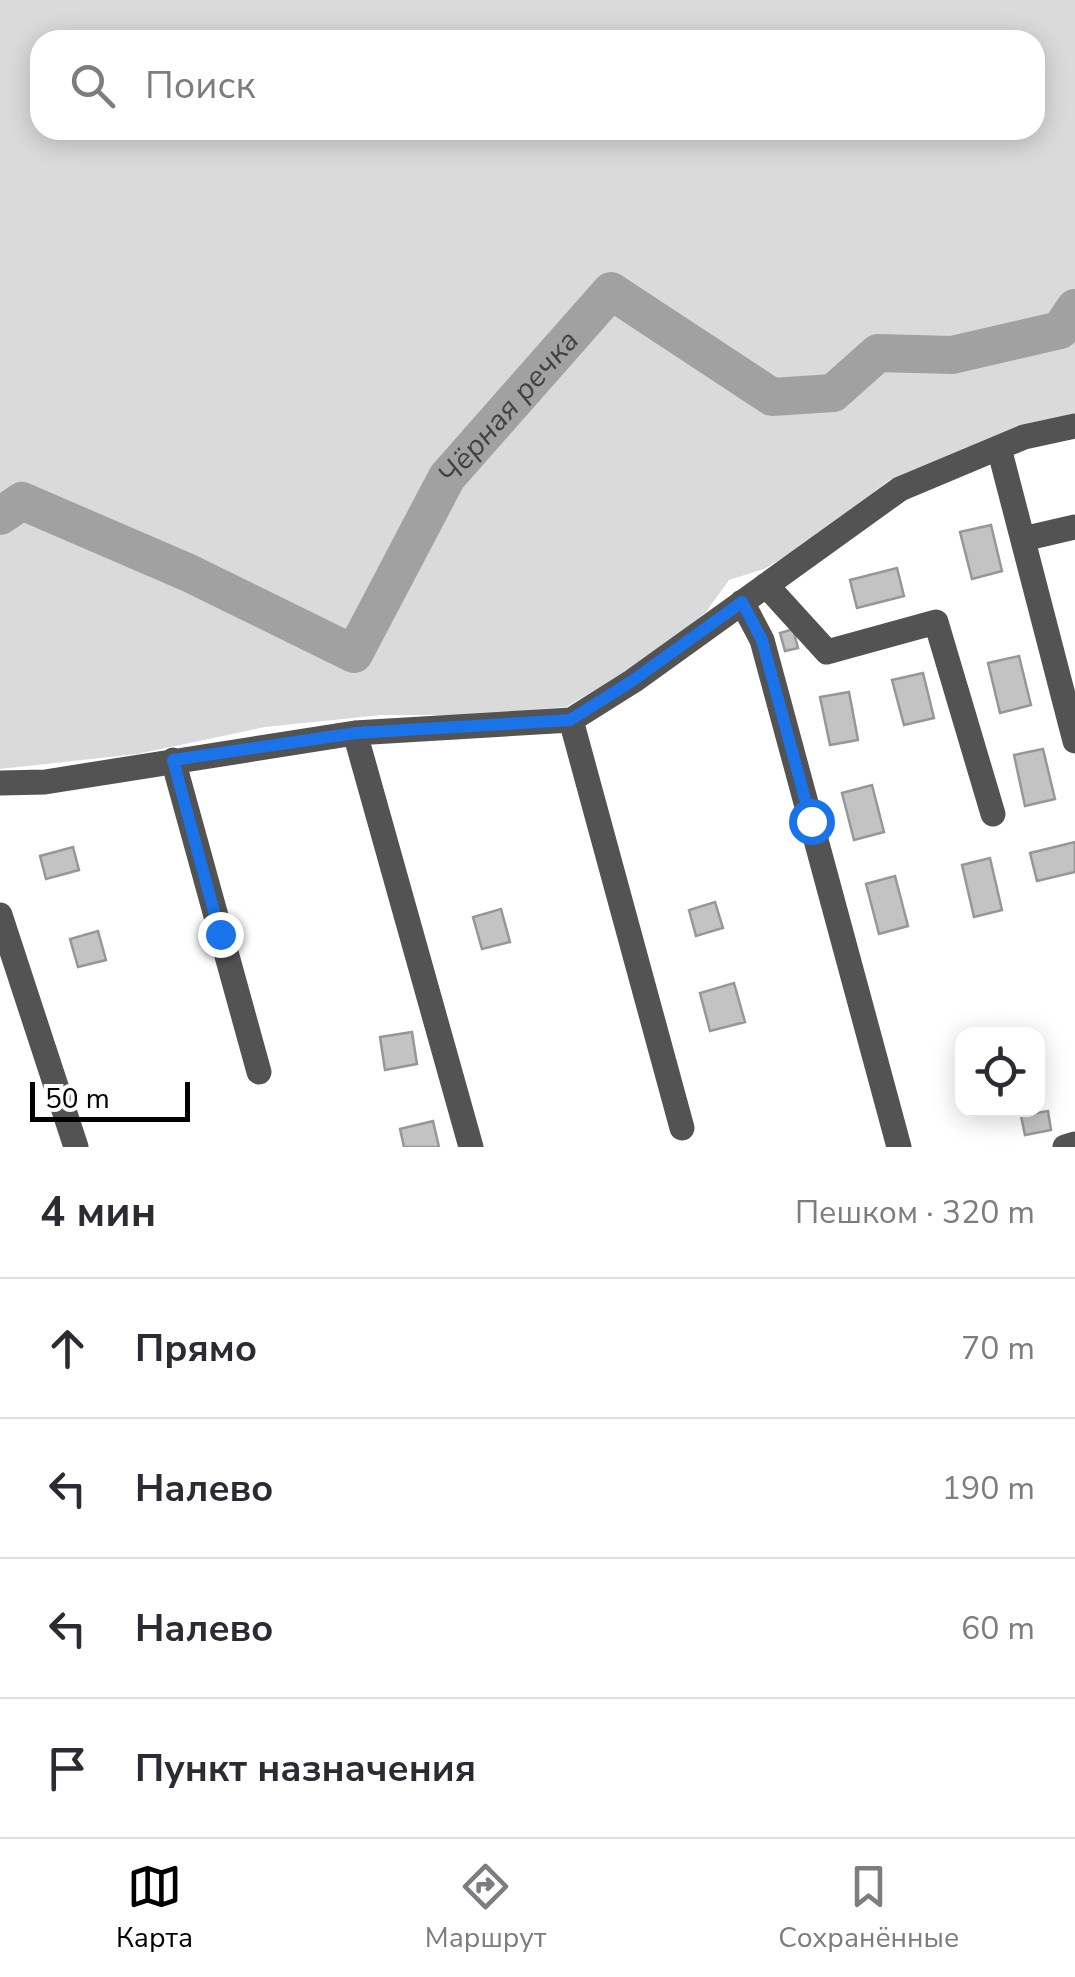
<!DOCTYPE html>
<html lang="ru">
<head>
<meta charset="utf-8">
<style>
  body { margin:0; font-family:"Nunito Sans",sans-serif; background:#f7f7f7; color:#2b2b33 }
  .controls { position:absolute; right:30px; bottom:30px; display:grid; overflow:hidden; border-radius:20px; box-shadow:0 5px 25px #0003 }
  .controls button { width:90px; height:90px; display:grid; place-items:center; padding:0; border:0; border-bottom:2px solid #e1e1e2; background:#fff; color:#2b2b33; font:50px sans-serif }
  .scale { position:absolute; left:30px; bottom:25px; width:160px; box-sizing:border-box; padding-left:10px; border:5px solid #000; border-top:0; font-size:28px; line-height:35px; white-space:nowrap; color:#000; -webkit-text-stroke:8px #fff; paint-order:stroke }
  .stop { position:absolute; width:30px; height:30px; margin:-22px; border:8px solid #1a73e8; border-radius:50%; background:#fff }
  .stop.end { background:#1a73e8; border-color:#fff; box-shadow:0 2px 10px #0008 }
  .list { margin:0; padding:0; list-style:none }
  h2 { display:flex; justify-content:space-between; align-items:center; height:130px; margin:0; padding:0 40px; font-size:42px }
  h2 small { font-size:32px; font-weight:400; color:#7c7c81 }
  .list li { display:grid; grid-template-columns:65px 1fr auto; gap:30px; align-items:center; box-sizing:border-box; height:140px; padding:0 40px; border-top:2px solid #e1e1e2 }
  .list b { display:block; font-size:38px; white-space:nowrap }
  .list em { font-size:32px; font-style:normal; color:#7c7c81 }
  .icon { flex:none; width:55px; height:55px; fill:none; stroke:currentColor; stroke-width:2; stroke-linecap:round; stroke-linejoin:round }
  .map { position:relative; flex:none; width:1075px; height:1147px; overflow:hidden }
  .search { position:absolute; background:#fff; box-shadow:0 5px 25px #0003; left:30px; right:30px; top:30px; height:110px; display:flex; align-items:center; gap:25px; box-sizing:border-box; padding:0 35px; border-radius:30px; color:#7c7c81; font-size:38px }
  .sheet { height:690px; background:#fff }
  nav { display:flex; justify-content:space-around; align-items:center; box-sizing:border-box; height:140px; border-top:2px solid #e1e1e2; background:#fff; font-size:28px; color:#7c7c81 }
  nav a { display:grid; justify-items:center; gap:5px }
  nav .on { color:#000 }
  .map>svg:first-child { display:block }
</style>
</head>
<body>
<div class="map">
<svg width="1075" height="1147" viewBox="0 0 1075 1147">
  <rect width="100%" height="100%" fill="#fff"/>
  <path fill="#dadada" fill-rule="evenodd" d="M0,0H1075V415L889,480L828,528L791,553L764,569L729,580L706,612L653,656L566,707L468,715H382L265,727L137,754L0,769ZM40,40H1035V130H40Z"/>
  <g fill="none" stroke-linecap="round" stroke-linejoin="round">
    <path stroke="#a1a1a1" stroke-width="38" id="s1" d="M0,516L22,501L189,573L354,654L447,477L611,291L772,397L833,393L878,353L952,355L1060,330L1075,308"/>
  </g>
  <path fill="#c3c3c3" stroke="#979797" stroke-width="2.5" d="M991,525L1002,571L972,579L960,532Z
    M897,568L904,596L857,608L850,580Z
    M793,629L798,648L785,651L780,633Z
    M1019,656L1031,705L1000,713L988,663Z
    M923,673L934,718L904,725L892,680Z
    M849,692L858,740L830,745L820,697Z
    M1043,749L1055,799L1025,806L1014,755Z
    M872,785L884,832L854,840L842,793Z
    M1075,842V872L1037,881L1030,853Z
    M73,847L79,870L46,879L40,856Z
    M990,858L1002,910L974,917L962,865Z
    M895,876L908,926L879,934L866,884Z
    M715,902L723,928L696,936L689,910Z
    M501,909L510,942L482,949L473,917Z
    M98,931L106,960L78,967L70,939Z
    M734,983L745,1022L710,1031L700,993Z
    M412,1032L417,1064L385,1070L380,1037Z
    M1048,1111L1051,1130L1025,1135L1021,1116Z
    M433,1121L439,1147H404L400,1129Z"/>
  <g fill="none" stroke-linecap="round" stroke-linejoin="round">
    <path stroke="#535353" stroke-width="25" d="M999,448L1075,741
      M1023,539L1075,527
      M766,585L827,652L936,622L993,814
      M742,602L762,640L899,1147
      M571,720L682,1128
      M355,733L471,1147
      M173,760L259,1072
      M0,783L45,782L355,733L571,720L633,681L900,489L1024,437L1075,426
      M0,915L76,1147
      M1065,1147L1075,1144"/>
  </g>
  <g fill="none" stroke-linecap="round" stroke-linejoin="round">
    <path stroke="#1a73e8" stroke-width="12" d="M220,934L173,760L356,733L570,720L632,681L742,602L762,640L811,821"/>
  </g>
  <g text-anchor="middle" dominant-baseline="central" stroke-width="10" stroke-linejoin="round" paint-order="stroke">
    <g font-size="30" font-style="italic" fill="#424242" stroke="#fff">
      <text stroke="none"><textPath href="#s1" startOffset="685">Чёрная речка</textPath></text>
    </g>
  </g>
</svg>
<div class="controls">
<button><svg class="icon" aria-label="locate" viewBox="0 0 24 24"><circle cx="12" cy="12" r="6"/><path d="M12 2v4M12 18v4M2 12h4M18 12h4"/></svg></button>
</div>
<div class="scale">50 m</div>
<div class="stop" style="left:811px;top:821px"></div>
<div class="stop end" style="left:220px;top:934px"></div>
<div class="search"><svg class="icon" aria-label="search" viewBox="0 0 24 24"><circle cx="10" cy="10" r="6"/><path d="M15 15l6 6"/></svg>Поиск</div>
</div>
<section class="sheet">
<h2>4 мин<small>Пешком · 320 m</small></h2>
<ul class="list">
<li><svg class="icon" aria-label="ahead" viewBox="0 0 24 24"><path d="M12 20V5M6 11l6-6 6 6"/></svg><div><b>Прямо</b></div><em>70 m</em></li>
<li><svg class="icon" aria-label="left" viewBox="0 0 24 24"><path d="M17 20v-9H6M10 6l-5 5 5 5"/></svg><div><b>Налево</b></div><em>190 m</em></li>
<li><svg class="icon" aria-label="left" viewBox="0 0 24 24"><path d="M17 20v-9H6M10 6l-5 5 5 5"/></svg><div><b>Налево</b></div><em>60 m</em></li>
<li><svg class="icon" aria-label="arrive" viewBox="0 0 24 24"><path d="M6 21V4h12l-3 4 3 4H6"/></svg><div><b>Пункт назначения</b></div></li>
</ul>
</section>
<nav>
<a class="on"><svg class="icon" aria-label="map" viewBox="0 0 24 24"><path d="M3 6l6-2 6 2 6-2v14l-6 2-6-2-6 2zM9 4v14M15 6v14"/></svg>Карта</a>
<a><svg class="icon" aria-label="directions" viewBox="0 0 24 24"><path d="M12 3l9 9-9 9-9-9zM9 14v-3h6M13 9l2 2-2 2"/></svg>Маршрут</a>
<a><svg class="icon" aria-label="saved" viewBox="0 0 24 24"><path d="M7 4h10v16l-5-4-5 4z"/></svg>Сохранённые</a>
</nav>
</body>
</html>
